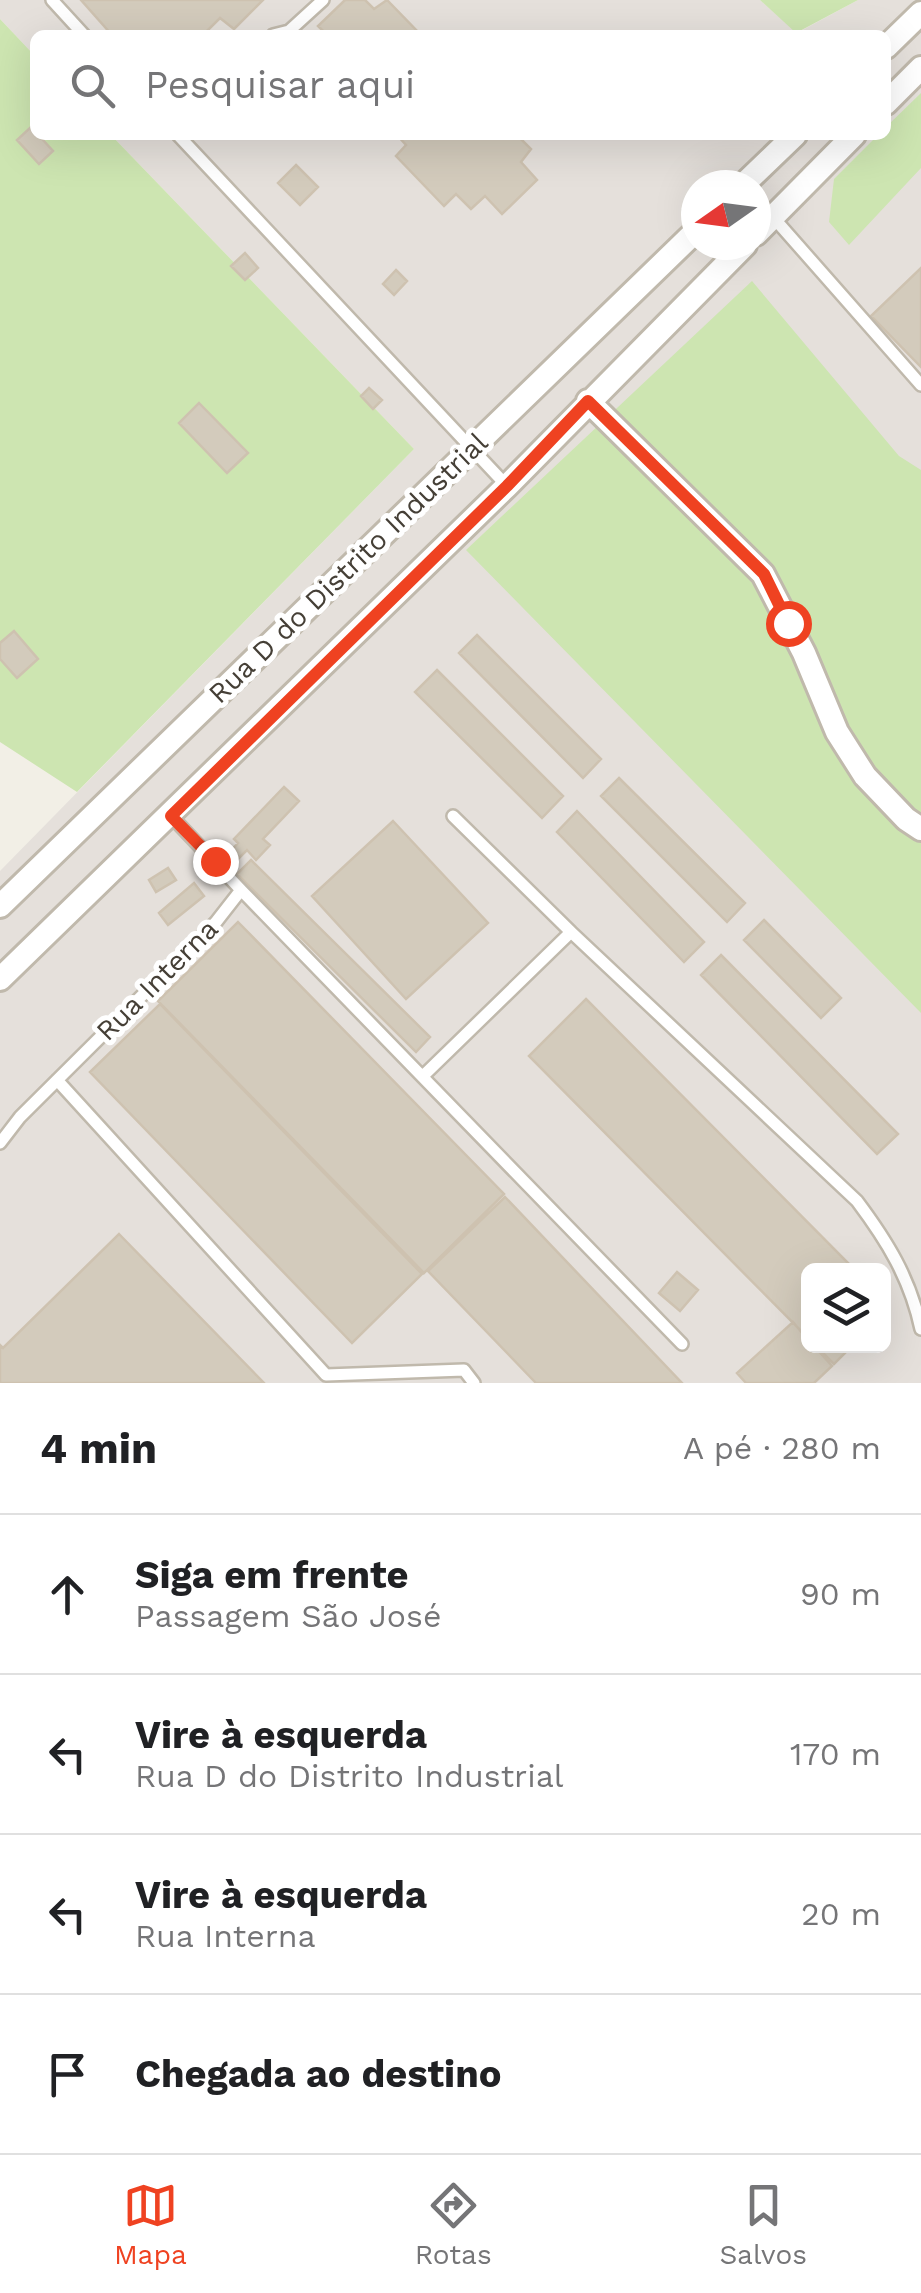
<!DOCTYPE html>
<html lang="pt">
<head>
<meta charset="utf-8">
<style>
  body { margin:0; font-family:"Work Sans",sans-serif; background:#f6f6f6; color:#202124 }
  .controls { position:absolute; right:30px; bottom:30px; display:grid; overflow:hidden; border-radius:15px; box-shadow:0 10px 40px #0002 }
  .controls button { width:90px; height:90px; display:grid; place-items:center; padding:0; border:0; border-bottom:2px solid #e0e0e0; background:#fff; color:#202124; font:50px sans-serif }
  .compass { position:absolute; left:681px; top:170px; width:90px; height:90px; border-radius:50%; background:#fff; box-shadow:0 10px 40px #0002; rotate:256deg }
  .stop { position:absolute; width:30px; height:30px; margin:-22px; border:8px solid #ef4221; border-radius:50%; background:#fff }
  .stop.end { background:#ef4221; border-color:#fff; box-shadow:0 2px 10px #0008 }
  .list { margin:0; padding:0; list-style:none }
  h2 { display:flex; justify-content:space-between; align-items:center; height:130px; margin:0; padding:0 40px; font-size:42px }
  h2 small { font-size:32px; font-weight:400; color:#757577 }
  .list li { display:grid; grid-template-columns:65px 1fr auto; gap:30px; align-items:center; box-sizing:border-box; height:160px; padding:0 40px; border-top:2px solid #e0e0e0 }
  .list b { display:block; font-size:38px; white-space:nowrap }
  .list p { margin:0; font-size:32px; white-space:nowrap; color:#757577 }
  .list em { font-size:32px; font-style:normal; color:#757577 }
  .icon { flex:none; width:55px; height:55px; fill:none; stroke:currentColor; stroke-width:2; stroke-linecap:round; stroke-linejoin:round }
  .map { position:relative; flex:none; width:921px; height:1383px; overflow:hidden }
  .search { position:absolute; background:#fff; box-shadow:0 10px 40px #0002; left:30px; right:30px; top:30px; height:110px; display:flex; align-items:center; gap:25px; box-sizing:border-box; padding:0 35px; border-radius:15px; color:#757577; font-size:38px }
  .sheet { height:770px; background:#fff }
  nav { display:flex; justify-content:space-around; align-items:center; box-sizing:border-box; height:140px; border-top:2px solid #e0e0e0; background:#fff; font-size:28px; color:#757577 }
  nav a { display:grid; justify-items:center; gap:5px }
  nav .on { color:#ef4221 }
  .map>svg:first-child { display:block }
</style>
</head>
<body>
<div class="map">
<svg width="921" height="1383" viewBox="0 0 921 1383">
  <rect width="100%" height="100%" fill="#f2efe6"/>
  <path fill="#e5e0db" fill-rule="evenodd" d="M0,0H760L797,33L858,0H921V1383H0V871L414,449L111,135H886V35H35V56L0,19ZM696,185H756V245H696ZM808,1270H884V1346H808Z"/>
  <path fill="#cde5b1" d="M760,0H858L796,33Z
    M0,19L35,56V135H111L414,449L77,792L0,742Z
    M921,93V168L849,245L829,222L834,179L878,135H886V127Z
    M752,281L899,456L921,470V1013L466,550Z"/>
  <path fill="#d3cbbc" stroke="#cec2b0" stroke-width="2.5" d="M81,0H263L234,29L220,18L203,35H112Z
    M345,0H365L374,9L387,0L421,35H327L318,26Z
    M31,127L53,151L39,164L17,140Z
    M397,135H517L531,149L521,162L537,180L502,214L485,196L471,209L456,194L444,206L396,156L406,145Z
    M296,165L318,187L300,205L278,183Z
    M245,253L258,268L245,280L231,266Z
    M921,268V367L871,316Z
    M396,270L407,281L394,295L383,284Z
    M369,388L382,400L373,409L361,396Z
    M199,403L248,453L227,473L179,423Z
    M14,631L38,659L17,678L0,659V643Z
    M477,635L601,759L583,778L459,653Z
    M437,670L563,796L542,818L415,692Z
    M619,778L745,903L727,922L601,796Z
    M284,787L299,801L263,839L270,845L256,860L247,850L237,860L229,853L238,843L234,839Z
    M577,811L704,942L684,962L557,832Z
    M393,821L488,923L406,999L312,896Z
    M251,860L430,1037L416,1052L237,874Z
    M168,868L176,880L156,892L149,880Z
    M194,883L204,896L168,925L159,913Z
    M764,920L841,998L821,1018L744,940Z
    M238,922L504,1194L424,1273L158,1001Z
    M721,955L898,1134L877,1154L701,975Z
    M586,999L855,1270H808V1338L529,1056Z
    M160,1004L422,1274L352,1343L90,1072Z
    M505,1197L682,1383H536L428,1271Z
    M119,1234L264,1383H0V1345L3,1348Z
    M677,1272L698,1290L680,1311L659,1293Z
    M793,1322L808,1340V1346H814L832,1366L814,1383H746L737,1373Z
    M816,1346H852L834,1364Z"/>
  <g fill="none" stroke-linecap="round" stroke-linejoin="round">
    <defs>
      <path id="service" d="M52,0L84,35
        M273,35L289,31L323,0
        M178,135L507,486
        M773,217L921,385
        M241,890L682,1344
        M571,932L857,1201C887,1241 910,1278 921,1329
        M423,1076L571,932L453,816
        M57,1080L326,1375L464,1370L474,1383
        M0,1143L20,1117L216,922L241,890L171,816"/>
      <path id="minor" d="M886,47L921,13
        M886,103L921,68
        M743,185L795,135
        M756,234L854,135
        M588,401L763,574L804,653L837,732L865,776L906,819L921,829
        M0,906L696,231
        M0,979L507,486L745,245"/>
    </defs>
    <use href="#service" stroke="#c0b9ac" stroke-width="16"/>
    <use href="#minor" stroke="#c0b9ac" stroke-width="28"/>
    <use href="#service" stroke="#fff" stroke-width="11"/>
    <use href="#minor" stroke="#fff" stroke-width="22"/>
  </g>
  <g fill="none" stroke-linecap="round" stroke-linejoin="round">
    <path stroke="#ef4221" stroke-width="12" d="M215,861L171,816L507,486L588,401L764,574L788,623"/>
  </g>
  <g text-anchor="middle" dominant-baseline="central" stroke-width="10" stroke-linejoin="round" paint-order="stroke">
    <g font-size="28" fill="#453f36" stroke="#fff">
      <text transform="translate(348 568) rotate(-44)">Rua D do Distrito Industrial</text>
      <text transform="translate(157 980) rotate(-45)">Rua Interna</text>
    </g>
  </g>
</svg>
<div class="controls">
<button><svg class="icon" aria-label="layers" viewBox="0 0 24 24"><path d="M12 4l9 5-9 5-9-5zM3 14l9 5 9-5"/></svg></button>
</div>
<svg class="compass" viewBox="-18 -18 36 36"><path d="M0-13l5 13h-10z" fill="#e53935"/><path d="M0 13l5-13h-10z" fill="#757577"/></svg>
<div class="stop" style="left:788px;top:623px"></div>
<div class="stop end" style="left:215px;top:861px"></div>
<div class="search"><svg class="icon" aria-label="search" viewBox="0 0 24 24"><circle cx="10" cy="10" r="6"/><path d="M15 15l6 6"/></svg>Pesquisar aqui</div>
</div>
<section class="sheet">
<h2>4 min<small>A pé · 280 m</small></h2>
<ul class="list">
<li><svg class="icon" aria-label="ahead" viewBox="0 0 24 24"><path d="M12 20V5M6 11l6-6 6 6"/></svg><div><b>Siga em frente</b><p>Passagem São José</p></div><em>90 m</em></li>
<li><svg class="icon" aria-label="left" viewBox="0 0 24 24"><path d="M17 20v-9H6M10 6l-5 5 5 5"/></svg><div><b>Vire à esquerda</b><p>Rua D do Distrito Industrial</p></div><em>170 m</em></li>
<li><svg class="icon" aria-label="left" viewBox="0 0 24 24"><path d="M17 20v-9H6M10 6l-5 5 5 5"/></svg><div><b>Vire à esquerda</b><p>Rua Interna</p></div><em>20 m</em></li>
<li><svg class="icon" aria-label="arrive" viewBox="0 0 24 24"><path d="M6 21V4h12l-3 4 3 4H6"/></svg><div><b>Chegada ao destino</b></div></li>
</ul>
</section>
<nav>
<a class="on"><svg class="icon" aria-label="map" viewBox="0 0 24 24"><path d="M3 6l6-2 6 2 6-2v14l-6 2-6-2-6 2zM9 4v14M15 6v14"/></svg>Mapa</a>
<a><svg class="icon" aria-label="directions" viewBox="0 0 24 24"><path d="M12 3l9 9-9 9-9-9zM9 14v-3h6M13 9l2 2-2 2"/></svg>Rotas</a>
<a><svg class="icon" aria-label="saved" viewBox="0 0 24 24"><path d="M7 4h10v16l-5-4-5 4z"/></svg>Salvos</a>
</nav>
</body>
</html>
